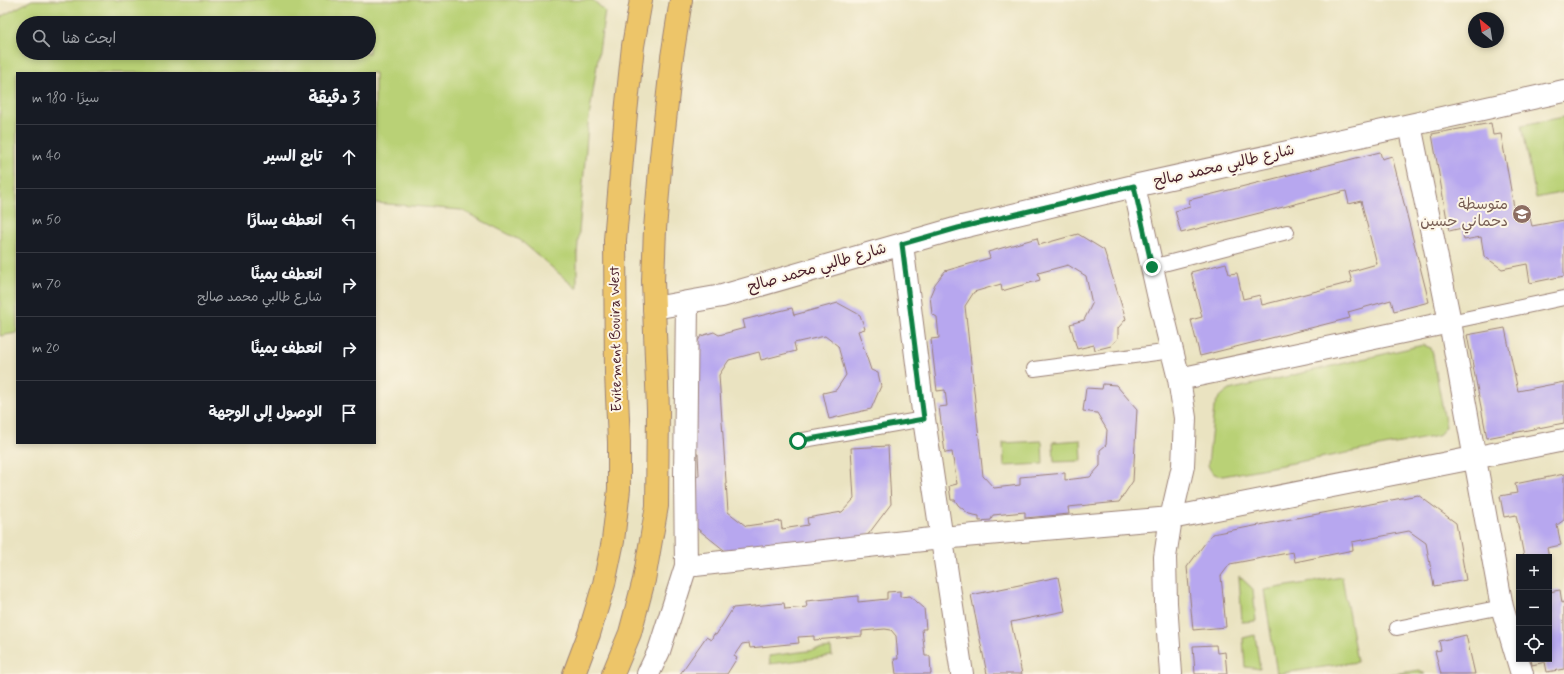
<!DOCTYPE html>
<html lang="ar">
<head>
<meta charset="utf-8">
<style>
  body { margin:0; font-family:Mynerve,"Playpen Sans Arabic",sans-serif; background:#242831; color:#f1f3f6; direction:rtl }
  .controls { position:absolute; right:12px; bottom:12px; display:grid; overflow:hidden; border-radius:0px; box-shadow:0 2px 6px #0003 }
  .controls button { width:36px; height:36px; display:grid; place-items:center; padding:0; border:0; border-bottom:1px solid #363941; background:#171b24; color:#f1f3f6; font:20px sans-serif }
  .compass { position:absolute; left:1468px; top:12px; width:36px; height:36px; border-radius:50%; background:#171b24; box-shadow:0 2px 6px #0003; rotate:330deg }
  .stop { position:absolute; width:12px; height:12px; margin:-9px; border:3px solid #0b8043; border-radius:50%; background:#fff }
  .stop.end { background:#0b8043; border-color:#fff; box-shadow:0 1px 4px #0008 }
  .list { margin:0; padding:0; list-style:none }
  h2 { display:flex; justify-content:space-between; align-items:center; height:52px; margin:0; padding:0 16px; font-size:17px }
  h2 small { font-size:13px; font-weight:400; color:#9ea1a6 }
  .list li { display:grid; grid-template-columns:26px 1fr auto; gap:12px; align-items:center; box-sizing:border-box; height:64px; padding:0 16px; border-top:1px solid #363941 }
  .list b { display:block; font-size:15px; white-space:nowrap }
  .list p { margin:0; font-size:13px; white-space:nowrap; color:#9ea1a6 }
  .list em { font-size:13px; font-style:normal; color:#9ea1a6 }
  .icon { flex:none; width:22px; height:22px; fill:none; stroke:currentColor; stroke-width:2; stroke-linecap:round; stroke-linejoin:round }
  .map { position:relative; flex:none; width:1564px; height:674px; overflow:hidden; direction:ltr }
  .search { position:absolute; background:#171b24; box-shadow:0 2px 6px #0003; left:16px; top:16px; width:360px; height:44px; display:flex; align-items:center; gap:10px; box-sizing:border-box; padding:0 14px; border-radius:22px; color:#9ea1a6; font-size:15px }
  .panel { position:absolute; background:#171b24; box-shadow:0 2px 6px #0003; left:16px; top:72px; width:360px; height:372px; border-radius:0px; direction:rtl }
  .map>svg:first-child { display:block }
</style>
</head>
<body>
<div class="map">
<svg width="1564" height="674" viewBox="0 0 1564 674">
  <rect width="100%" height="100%" fill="#fcf5e5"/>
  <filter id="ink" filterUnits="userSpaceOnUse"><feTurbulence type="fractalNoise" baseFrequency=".025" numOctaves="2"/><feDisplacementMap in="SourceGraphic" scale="8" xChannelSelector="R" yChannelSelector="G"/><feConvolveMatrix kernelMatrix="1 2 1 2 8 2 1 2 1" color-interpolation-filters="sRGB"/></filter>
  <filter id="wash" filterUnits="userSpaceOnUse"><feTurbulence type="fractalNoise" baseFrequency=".012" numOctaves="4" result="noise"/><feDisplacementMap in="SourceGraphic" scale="16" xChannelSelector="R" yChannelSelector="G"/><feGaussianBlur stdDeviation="0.9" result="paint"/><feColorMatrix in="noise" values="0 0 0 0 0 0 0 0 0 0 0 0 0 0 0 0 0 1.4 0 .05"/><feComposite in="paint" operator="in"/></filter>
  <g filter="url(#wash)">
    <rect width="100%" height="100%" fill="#eae3c1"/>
    <path fill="#b9d176" stroke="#827850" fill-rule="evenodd" d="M32,0H593L605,11L588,125L577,255V289L520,240L461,210L375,203V73H17V333L0,336V17ZM23,23H369V53H23Z
      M1564,117V192L1536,198L1522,125Z
      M1423,345L1431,348L1433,355L1446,427L1438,436L1223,476C1214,475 1211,473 1208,465L1214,407C1217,399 1221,395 1229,390Z
      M1081,440L1082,461L1054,462L1053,442Z
      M1042,441L1043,464L1004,466L1003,443Z
      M1239,576L1253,589L1256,621L1242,622Z
      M1342,577L1357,662L1277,674L1264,590Z
      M1255,635L1260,669L1245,667L1243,638Z
      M831,648L832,656L770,664L769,656Z
      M1420,670L1425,674H1392Z"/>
    <g id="blocks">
      <path fill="#b7a7ef" d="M1491,123L1493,135L1501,134L1515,213L1523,211L1530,218L1532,226L1564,220V276L1530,283L1527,264L1502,269L1484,256L1481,237L1464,240L1462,228L1449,231L1432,134Z
        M1380,152L1382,159L1392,156L1429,302L1394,311L1391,300L1348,312L1350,318L1200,356L1191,320L1202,317L1191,272L1226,263L1229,274L1237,273L1243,299L1260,295L1262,305L1352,282L1349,272L1377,264L1361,201L1349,204L1346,191L1181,233L1175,211L1190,207L1189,200Z
        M1078,234L1104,250L1126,319L1118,328V338L1111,346L1095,350L1094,345L1077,349L1070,324L1084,320L1092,304L1086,276L1068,265L1038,273L1040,280L1002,291L1001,284L974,292L965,306L983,476L994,488L1020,485V477L1065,473V480L1090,477L1100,466V450L1106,445L1107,430L1097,413L1083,411L1086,388L1102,389L1103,384L1116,385L1137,409L1133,481L1119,502L1068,507L1069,514L1025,518V512L993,515L991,520L979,521V516L969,514L958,505L955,500H951L949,486L957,484L952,452L945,453L939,407L947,406L945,390L937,391L931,339L939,338L937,317L932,314L930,296L935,284L945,271L990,258L988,252L1037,238L1039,245Z
        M838,303L860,315L865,329L858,331L871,370L878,373L881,386L871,409L829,419L823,393L836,390L846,375L838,346L825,336L794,343L796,351L761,360L759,352L729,360L719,375L728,512L746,526L781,521L782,529L808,525L807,518L842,512L854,499L851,448L888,446L891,504L858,548L739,562L694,526L691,477L699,476L698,454H689L685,362L701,336L714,332L719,335L745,328L743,320L792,308L794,315Z
        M1505,328L1518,391L1564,382V423L1487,438L1467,335Z
        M1564,474V520L1557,525L1561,545L1547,548L1549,557H1524L1516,515L1504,517L1500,496L1517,493L1515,484Z
        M1418,495L1456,523L1466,580L1434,586L1426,543L1409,531L1352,542L1353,550L1295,562L1293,552L1230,564L1221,576L1226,627L1193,630L1187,567L1212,534Z
        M1058,577L1065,611L1011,622L1022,674H987L971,595Z
        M1560,590L1562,603L1564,602V669L1547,672L1545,662L1532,665L1531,659H1549V592Z
        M900,591V597L910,596L924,608L926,629H922L925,656H930L931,674H896L894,659H898L896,636L891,630L885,629L862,631V636L814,640V636L798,637L799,643L750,648L749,643L742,644L734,656L737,658L727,674H680L706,637L711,640L714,634L716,635L733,608L784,603L785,609L807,607L806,601L858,596V602L887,599V592Z
        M1466,635L1475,674H1441L1435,651L1441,650L1439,641Z
        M1216,645L1217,653L1225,652L1227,674H1195L1193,646Z"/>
    </g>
  </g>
  <g filter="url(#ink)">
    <use href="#blocks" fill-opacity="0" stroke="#9a8176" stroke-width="1"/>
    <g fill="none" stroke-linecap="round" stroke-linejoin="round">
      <defs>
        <path id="lane" d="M1152,267L1287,232
          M1450,322L1564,298
          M1034,369L1172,351
          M798,441L924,419
          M1397,628L1502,607"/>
        <path id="street" d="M1410,125L1450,322L1502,607L1522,674
          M1134,186L1158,294L1179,379L1185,418L1183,466L1171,518L1165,557L1166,603L1171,674
          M902,244L924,419L962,674
          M654,308L722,296L958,228L1134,186L1564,91
          M1179,379L1450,322
          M686,566L941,538L1171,518L1564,440
          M648,674L659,651L686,566L685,477L687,302"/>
        <path id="highway" d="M574,674L589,634L604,584L613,541L619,489V442L616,373L615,240L626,113L633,46L641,0
          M613,674L630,633L644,580L657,506L658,410L653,281L655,229L661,157L672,57L681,0"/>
      </defs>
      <use href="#lane" stroke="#9a8176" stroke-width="16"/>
      <use href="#street" stroke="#9a8176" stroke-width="24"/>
      <use href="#highway" stroke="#9a8176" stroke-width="24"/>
      <use href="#lane" stroke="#fff" stroke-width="14"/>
      <use href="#street" stroke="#fff" stroke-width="22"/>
      <use href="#highway" stroke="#edc569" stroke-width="22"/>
    </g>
  </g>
  <g fill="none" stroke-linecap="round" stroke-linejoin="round" filter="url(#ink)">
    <path stroke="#0b8043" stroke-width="5" d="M798,441L924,419L902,244L958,228L1134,186L1152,267"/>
  </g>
  <defs>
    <symbol id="university-disc" viewBox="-11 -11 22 22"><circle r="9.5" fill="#8d6e63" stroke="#fcf5e5"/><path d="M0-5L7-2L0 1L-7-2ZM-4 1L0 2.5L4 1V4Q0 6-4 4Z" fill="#fff"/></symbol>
  </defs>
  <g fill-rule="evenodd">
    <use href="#university-disc" x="1511" y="203" width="22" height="22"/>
  </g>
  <g text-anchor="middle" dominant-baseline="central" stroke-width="4" stroke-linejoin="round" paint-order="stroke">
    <g font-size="15" fill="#4a1f2b" stroke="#fcf5e5">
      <text transform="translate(1224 166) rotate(-13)">شارع طالبي محمد صالح</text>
      <text transform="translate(817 268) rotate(-16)">شارع طالبي محمد صالح</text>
      <text transform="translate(616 339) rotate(-91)">Evitement Bouira West</text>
    </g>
    <g font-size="15" fill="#785e54" stroke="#fcf5e5" text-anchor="end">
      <text x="1508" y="205">متوسطة<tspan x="1508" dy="17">دحماني حسين</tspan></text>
    </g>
  </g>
</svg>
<div class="controls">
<button>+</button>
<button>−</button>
<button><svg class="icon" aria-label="locate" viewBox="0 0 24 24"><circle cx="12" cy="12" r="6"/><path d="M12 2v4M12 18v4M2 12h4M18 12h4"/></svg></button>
</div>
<svg class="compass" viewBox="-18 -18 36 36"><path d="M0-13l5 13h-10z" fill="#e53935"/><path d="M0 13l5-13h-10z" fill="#9ea1a6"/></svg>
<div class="stop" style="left:798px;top:441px"></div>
<div class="stop end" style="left:1152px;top:267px"></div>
<div class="search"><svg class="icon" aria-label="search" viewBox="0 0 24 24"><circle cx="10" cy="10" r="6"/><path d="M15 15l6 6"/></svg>ابحث هنا</div>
<section class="panel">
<h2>3 دقيقة<small>سيرًا · 180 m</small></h2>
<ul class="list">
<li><svg class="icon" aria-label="ahead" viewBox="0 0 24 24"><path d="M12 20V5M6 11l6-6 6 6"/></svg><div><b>تابع السير</b></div><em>40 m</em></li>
<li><svg class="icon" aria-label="left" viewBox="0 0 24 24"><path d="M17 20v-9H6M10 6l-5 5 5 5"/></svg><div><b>انعطف يسارًا</b></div><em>50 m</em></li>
<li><svg class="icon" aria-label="right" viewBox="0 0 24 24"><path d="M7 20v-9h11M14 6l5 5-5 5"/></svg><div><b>انعطف يمينًا</b><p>شارع طالبي محمد صالح</p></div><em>70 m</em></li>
<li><svg class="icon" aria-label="right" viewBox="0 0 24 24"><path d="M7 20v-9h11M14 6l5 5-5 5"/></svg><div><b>انعطف يمينًا</b></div><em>20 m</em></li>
<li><svg class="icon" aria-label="arrive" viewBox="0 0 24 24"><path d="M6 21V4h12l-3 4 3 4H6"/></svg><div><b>الوصول إلى الوجهة</b></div></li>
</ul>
</section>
</div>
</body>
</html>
